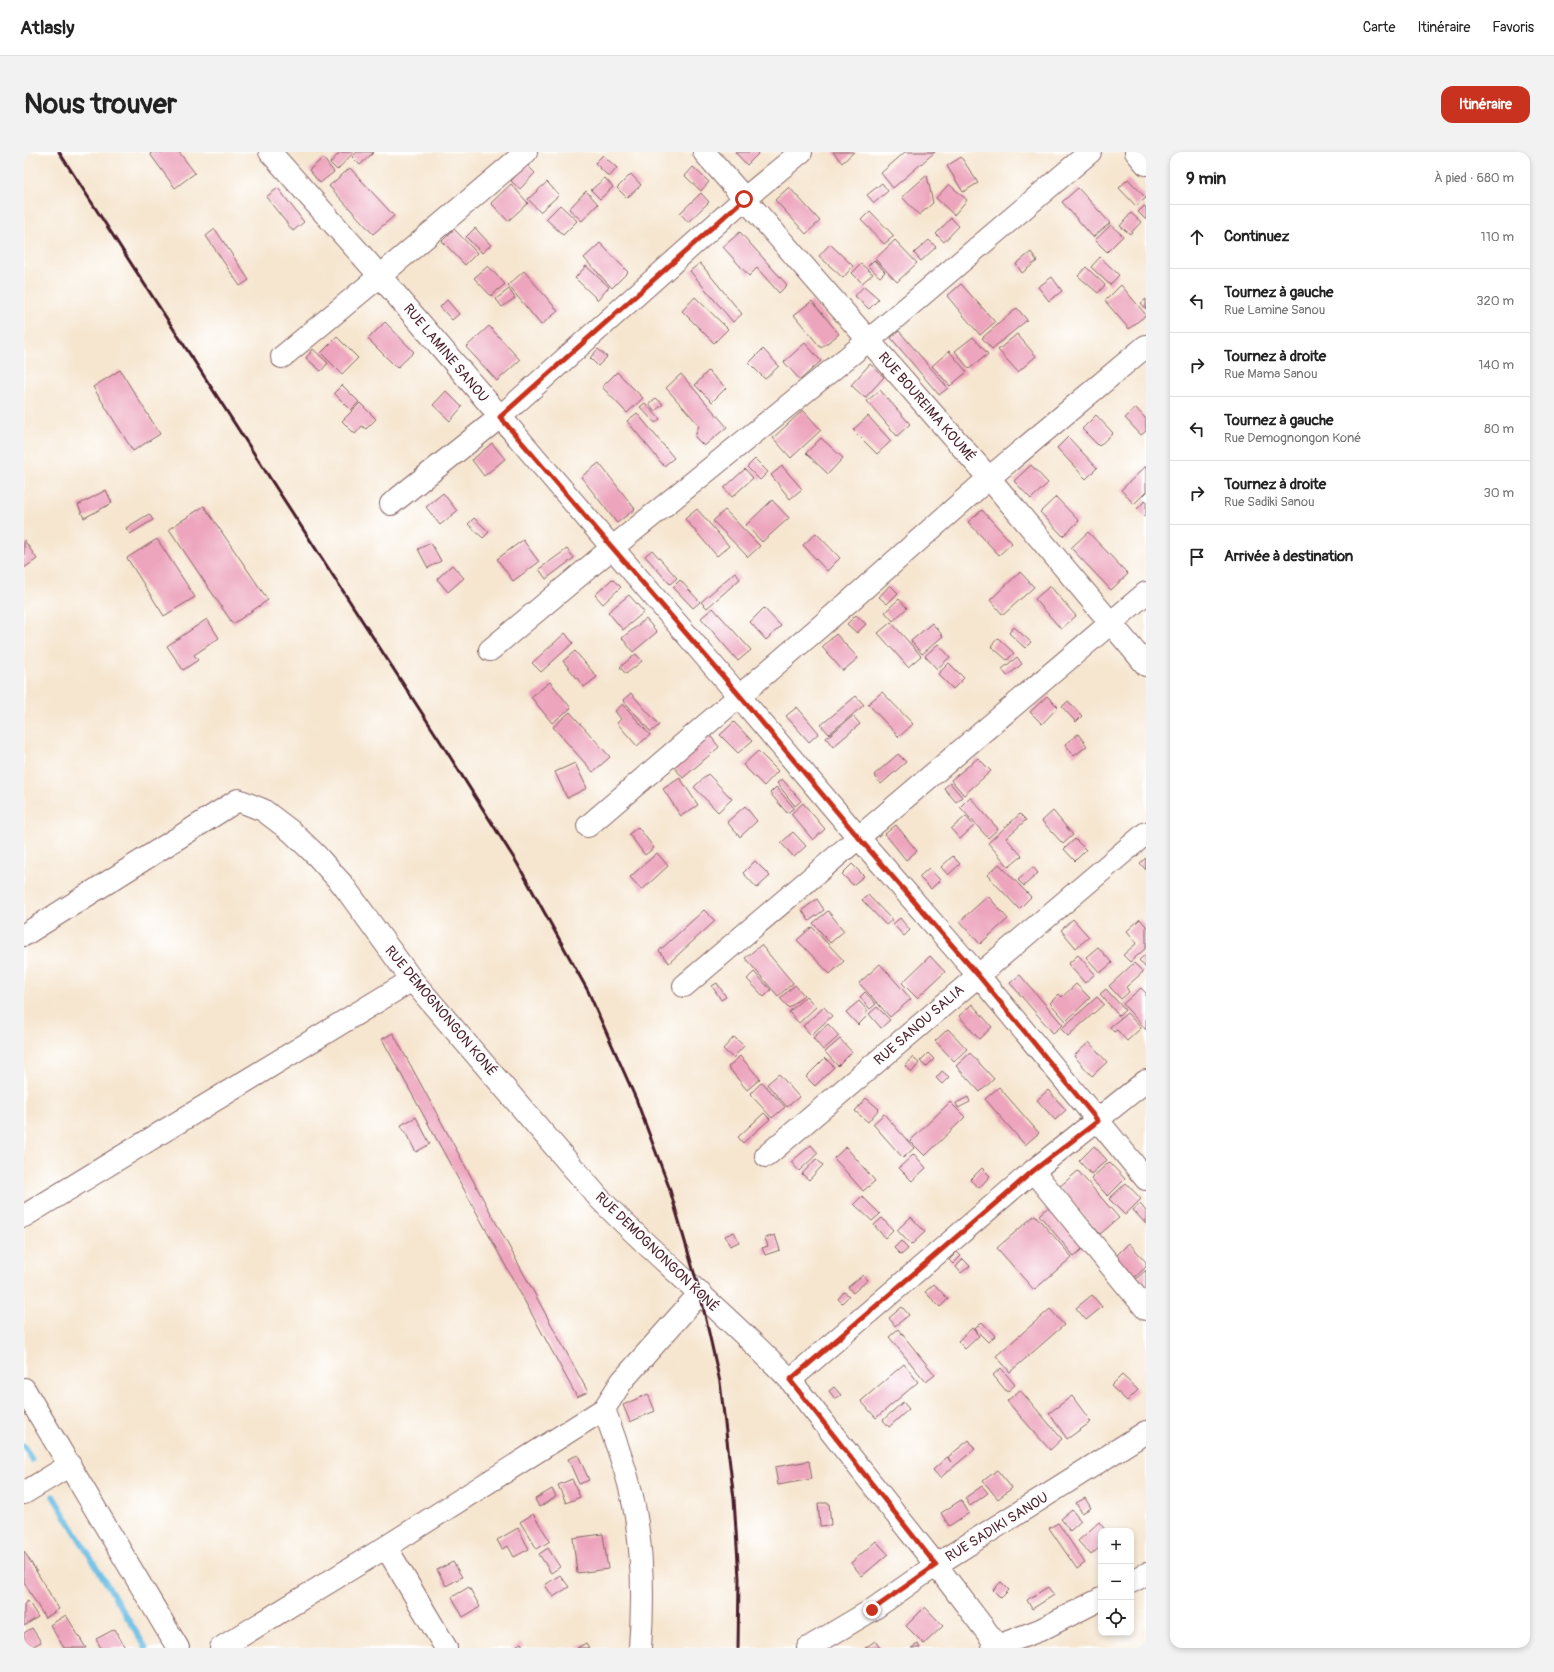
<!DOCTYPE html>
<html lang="fr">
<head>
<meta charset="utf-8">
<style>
  body { margin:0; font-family:Pangolin,sans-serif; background:#f2f2f2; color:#222 }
  .controls { position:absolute; right:12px; bottom:12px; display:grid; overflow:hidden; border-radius:8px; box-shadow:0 2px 6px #0003 }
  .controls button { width:36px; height:36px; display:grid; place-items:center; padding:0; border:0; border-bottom:1px solid #e0e0e0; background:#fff; color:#222; font:20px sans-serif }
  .stop { position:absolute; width:12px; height:12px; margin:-9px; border:3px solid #c8321e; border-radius:50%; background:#fff }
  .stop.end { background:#c8321e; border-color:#fff; box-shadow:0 1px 4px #0008 }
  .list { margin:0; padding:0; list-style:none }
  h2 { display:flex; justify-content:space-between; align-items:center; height:52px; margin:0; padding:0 16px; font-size:17px }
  h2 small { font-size:13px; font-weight:400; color:#767676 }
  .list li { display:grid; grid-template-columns:26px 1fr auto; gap:12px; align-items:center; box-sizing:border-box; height:64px; padding:0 16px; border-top:1px solid #e0e0e0 }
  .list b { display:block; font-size:15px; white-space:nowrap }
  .list p { margin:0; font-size:13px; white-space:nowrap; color:#767676 }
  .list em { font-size:13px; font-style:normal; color:#767676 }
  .icon { flex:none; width:22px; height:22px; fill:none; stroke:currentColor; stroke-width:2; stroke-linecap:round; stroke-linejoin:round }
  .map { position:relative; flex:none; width:1122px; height:1496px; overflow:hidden; border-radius:12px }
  header { display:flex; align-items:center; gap:24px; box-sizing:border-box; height:56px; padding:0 20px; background:#fff; border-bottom:1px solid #e0e0e0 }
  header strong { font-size:19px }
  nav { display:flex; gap:22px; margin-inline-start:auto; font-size:14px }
  .intro { display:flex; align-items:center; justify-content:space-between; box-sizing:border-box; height:96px; padding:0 24px }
  h1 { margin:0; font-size:28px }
  .button { padding:10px 18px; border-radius:12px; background:#c8321e; color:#fff; font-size:14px; font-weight:700 }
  main { display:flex; gap:24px; padding:0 24px }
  aside { flex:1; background:#fff; border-radius:12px; box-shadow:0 2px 6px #0003 }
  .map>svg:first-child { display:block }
</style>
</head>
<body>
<header>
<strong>Atlasly</strong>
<nav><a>Carte</a><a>Itinéraire</a><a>Favoris</a></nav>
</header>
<div class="intro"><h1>Nous trouver</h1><a class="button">Itinéraire</a></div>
<main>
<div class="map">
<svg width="1122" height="1496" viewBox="0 0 1122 1496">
  <rect width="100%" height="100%" fill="#fff"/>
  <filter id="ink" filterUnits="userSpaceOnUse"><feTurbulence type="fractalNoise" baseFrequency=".025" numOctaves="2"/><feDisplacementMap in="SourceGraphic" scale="8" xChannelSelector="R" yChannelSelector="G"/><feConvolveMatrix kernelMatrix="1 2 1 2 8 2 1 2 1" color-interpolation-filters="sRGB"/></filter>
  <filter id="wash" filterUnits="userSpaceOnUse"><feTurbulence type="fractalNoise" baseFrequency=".012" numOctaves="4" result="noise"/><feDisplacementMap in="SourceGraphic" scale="16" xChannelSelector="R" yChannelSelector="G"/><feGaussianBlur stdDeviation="0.9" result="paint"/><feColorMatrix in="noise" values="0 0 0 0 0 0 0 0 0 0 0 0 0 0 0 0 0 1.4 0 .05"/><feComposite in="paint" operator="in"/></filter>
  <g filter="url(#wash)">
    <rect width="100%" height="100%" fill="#f6e6d0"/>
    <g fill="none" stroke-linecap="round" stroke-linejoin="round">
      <path stroke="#66bce3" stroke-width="5.5" d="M0,1294L8,1308
        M29,1344L122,1496"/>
    </g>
    <g id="blocks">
      <path fill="#eda5bd" d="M129,0H155L171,21L151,36L126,2Z
        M316,0H330L313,18L306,11Z
        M333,0H350L336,13L328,5Z
        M711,0H736L723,13Z
        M809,0H830L818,11Z
        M881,0H911L869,36L857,21Z
        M579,3L593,16L585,25L571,11Z
        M937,5L954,31L939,40L923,14Z
        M299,6L310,20L296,31L285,18Z
        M502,12L511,21L496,37L487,29Z
        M669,15L685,30L677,39L661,24Z
        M326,16L370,64L349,82L305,34Z
        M607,22L617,33L603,46L593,36Z
        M903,23L909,51L895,63L878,45Z
        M581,26L589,35L576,47L567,38Z
        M1104,27L1122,46L1112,54L1095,36Z
        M523,30L535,43L516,60L504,47Z
        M858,31L864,39L850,51L843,43Z
        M487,32L504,51L484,69L467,51Z
        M925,32L943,48L930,63L912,46Z
        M765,35L796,69L782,82L751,48Z
        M254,36L280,70L269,79L242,45Z
        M1054,36L1086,71L1069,85L1038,50Z
        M562,39L574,52L558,69L545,57Z
        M677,41L685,50L664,70L656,61Z
        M536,53L553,69L539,83L522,67Z
        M1120,54L1122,56V68L1114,60Z
        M846,59L870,84L860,92L837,68Z
        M1107,61L1117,70L1106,82L1096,74Z
        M927,66L935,74L920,90L912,82Z
        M1087,73L1099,84L1083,100L1071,88Z
        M451,76L467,93L458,101L442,85Z
        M191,77L225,128L216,134L182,84Z
        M430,77L453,101L441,113L418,89Z
        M716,80L763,133L755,141L733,116L725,124L699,95Z
        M871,88L893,111L873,130L851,107Z
        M905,88L912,95L897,109L890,101Z
        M576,91L604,120L588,136L560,106Z
        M806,92L829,114L819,126L795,104Z
        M1007,100L1013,109L998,121L992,112Z
        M1076,105L1095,123L1086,133L1067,115Z
        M850,108L861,120L856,125L844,114Z
        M676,111L718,162L709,170L666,119Z
        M837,112L849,122L838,131L828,121Z
        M464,114L481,132L467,144L450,126Z
        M562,114L585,135L574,148L551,126Z
        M1062,115L1081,133L1074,141L1054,124Z
        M500,119L534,159L517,173L484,133Z
        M1028,125L1038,139L1025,149L1014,135Z
        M937,132L971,170L956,183L923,144Z
        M1097,133L1122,163L1105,177L1081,149Z
        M840,134L855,147L845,157L831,144Z
        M485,137L491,146L478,155L472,147Z
        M671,145L704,177L690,191L658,159Z
        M1122,147V157L1117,151Z
        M423,148L435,162L428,168L416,155Z
        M788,149L815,182L797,196L770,163Z
        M993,156L1003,168L968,197L958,186Z
        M361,170L390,200L373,216L344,187Z
        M465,174L496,208L473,229L442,195Z
        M875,179L924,236L915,243L867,186Z
        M993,182L1012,204L994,220L974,198Z
        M313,185L334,206L318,222L297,201Z
        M949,185L964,202L945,217L931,199Z
        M781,191L797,209L776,228L760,210Z
        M289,197L304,211L297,219L282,206Z
        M574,197L583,205L574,214L566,206Z
        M739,197L755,214L741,227L725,211Z
        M925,199L943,220L926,234L908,214Z
        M846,212L860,225L841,246L827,233Z
        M96,218L136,282L109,299L69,235Z
        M684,219L702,236L688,250L671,233Z
        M593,220L619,246L603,261L578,235Z
        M657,222L703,275L680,294L671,285L675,273L642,236Z
        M318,233L335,250L327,258L310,241Z
        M856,238L886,272L873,284L843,249Z
        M422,239L438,255L426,269L409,253Z
        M632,246L639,252L631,259L625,252Z
        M336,251L352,267L342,277L338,274L331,282L318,269Z
        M621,251L636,267L631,271L616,255Z
        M1112,256L1122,267V279L1117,283L1101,266Z
        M779,258L797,278L767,306L749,286Z
        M613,261L650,306L640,314L603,269Z
        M1072,263L1089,281L1075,294L1058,277Z
        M844,264L867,289L853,302L829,278Z
        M1044,285L1073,316L1062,327L1033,296Z
        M797,286L819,306L804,322L782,301Z
        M468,291L481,307L460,324L448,308Z
        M731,307L744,320L736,328L723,315Z
        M575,311L611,357L593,371L557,325Z
        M1007,313L1024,331L1007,347L990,329Z
        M758,314L778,337L766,347L747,323Z
        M1122,314V340L1110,352L1097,338Z
        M721,317L729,326L708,345L700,336Z
        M82,338L88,351L60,366L54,353Z
        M419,341L433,359L416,373L402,355Z
        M1032,345L1055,369L1039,384L1016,360Z
        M748,348L765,366L738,390L722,373Z
        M1122,348V366L1113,357Z
        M180,354L244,448L209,472L145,377Z
        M673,357L705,394L693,404L661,367Z
        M701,358L736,394L724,405L689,369Z
        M958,358L988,391L975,403L944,370Z
        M125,362L129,368L106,382L102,376Z
        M450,366L465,380L459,386L444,372Z
        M1064,380L1104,422L1087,438L1047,396Z
        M792,381L816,406L803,419L779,393Z
        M133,387L171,445L140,464L103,406Z
        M0,388L13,407L0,416Z
        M499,388L515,410L489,429L473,407Z
        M407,391L417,409L404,416L394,397Z
        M543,397L550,406L522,427L515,417Z
        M628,398L653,426L646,432L621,404Z
        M428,413L440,426L424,440L413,427Z
        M711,420L716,427L683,456L677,450Z
        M996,420L1010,435L979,463L966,448Z
        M588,427L597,435L579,452L571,443Z
        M656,428L676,450L669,456L649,435Z
        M866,433L874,441L863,452L855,445Z
        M1026,434L1052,464L1037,477L1011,447Z
        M605,443L620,460L599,478L584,460Z
        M875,447L883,456L869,469L861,460Z
        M689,456L727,498L714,509L677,466Z
        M740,456L757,474L742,488L726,470Z
        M832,463L842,472L833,481L823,472Z
        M183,467L195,486L170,503L174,508L159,518L143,494Z
        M622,467L633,480L609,500L598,486Z
        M867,470L897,504L884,515L854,481Z
        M908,471L919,484L898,502L887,489Z
        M990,475L1007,490L1001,496L985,481Z
        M541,481L549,491L517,520L508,511Z
        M812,482L834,506L819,519L798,495Z
        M974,486L990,501L983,508L967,494Z
        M914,492L926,505L913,517L901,504Z
        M551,499L573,525L560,535L539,509Z
        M612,502L618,509L602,522L596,515Z
        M993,505L998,512L983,524L978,517Z
        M925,511L940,526L929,537L914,522Z
        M526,530L547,556L528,571L507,545Z
        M858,540L889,572L875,585L844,552Z
        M607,541L635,573L627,580L599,548Z
        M832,544L840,553L805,582L797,573Z
        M1023,544L1034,555L1018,572L1006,560Z
        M1044,549L1058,564L1052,570L1038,555Z
        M599,552L626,583L613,594L593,571L597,567L591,559Z
        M773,555L795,581L785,590L762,564Z
        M546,560L586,605L569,620L529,575Z
        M829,564L836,572L809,595L802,586Z
        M710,570L728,589L714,601L696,583Z
        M685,582L695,595L659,626L647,611Z
        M1054,582L1063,594L1050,604L1041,592Z
        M734,599L754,619L740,634L719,613Z
        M874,602L882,610L857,632L850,623Z
        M954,606L967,619L940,643L927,628Z
        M551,611L563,636L543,646L531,620Z
        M684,622L708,647L694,660L670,635Z
        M656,626L674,653L657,664L639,637Z
        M758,627L777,649L771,654L753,631Z
        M926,631L938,645L932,650L920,636Z
        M752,635L770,656L763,661L746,641Z
        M946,645L974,677L964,686L936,655Z
        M779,651L801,677L789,688L767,662Z
        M721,654L733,669L716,685L703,670Z
        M1029,659L1049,683L1039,692L1018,669Z
        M996,662L1002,668L982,686L998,704L985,715L964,691Z
        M942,664L950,674L936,687L927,677Z
        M872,673L893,699L882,708L861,682Z
        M614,675L630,696L621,703L605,682Z
        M769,680L782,694L770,705L757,691Z
        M1051,687L1062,698L1051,709L1040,697Z
        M633,701L644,714L618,738L606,725Z
        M929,704L936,712L924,723L917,715Z
        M1122,706V718L1116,711Z
        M731,709L746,724L733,736L719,721Z
        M828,712L840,724L829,733L818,722Z
        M975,712L1007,745L995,757L963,723Z
        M1009,715L1014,721L1000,734L994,728Z
        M905,716L916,728L907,737L895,725Z
        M844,743L868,768L862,773L838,748Z
        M964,744L984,767L956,792L936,769Z
        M793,747L800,758L785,769L778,758Z
        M680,758L691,769L645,811L635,799Z
        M804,759L820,779L806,791L789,771Z
        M876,766L886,778L880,784L869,772Z
        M1049,767L1065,785L1052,796L1037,778Z
        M1116,767L1122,774V796L1106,810L1099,803L1113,791L1103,779Z
        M788,775L820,809L806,822L773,788Z
        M737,793L769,831L754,844L721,806Z
        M1074,795L1088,811L1076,821L1062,805Z
        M1122,802V816L1115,808Z
        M1054,803L1071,822L1061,831L1044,812Z
        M906,804L921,820L893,846L878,831Z
        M1110,811L1119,820L1102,835L1105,840L1097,847L1085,834Z
        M856,812L887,847L866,865L835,831Z
        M730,820L747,838L740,845L723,827Z
        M996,823L1039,873L1029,881L986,831Z
        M693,831L702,845L697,848L688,834Z
        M1052,832L1066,846L1042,869L1026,851L1035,842L1038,845Z
        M771,833L780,843L765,856L756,846Z
        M1117,836L1122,841V878L1099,852Z
        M1082,837L1101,858L1095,864L1076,842Z
        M841,840L852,852L846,857L836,845Z
        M782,844L792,855L775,871L765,860Z
        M1073,845L1080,852L1044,884L1037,877Z
        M835,849L844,859L841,861L843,864L834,873L822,860Z
        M948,852L968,875L955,887L935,864Z
        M800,855L808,864L787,883L779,874Z
        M853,855L866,868L857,876L845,862Z
        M1103,861L1117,876L1103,889L1093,878L1090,880L1086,875Z
        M804,872L815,884L799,898L789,886Z
        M924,877L943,897L930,909L911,889Z
        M369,881L564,1240L553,1245L358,887Z
        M710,885L720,894L709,906L699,897Z
        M816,887L828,900L814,914L801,900Z
        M1065,890L1083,910L1068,924L1050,904Z
        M904,901L910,907L902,915L896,909Z
        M946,901L970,927L956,940L932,914Z
        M716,904L736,927L723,938L704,915Z
        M888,905L895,911L888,920L881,914Z
        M801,906L810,915L791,934L782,925Z
        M918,919L925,925L918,932L912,926Z
        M755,922L775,945L763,955L743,932Z
        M738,930L761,955L748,966L726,942Z
        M975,935L1015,981L1001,993L961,947Z
        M1024,938L1042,958L1031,968L1013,948Z
        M944,945L946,950L934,956L932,951Z
        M842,946L855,957L844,970L831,959Z
        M926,950L941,965L901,1004L886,989Z
        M740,961L746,967L719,991L714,985Z
        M860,962L890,996L879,1006L849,972Z
        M392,965L406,992L392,1000L377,973Z
        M787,993L794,1001L775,1019L767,1010Z
        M1070,994L1083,1008L1067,1022L1055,1009Z
        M822,995L851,1029L839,1039L810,1006Z
        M890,1002L902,1016L888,1029L875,1016Z
        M792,1007L799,1013L785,1028L778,1022Z
        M1085,1010L1101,1027L1084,1044L1067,1027Z
        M958,1016L966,1024L955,1036L946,1028Z
        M1054,1019L1095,1066L1076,1082L1035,1035Z
        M1102,1031L1117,1047L1101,1063L1085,1047Z
        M838,1044L856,1062L848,1069L830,1052Z
        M1029,1051L1064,1092L1050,1104L1015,1063Z
        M1116,1052L1122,1059V1072L1109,1058Z
        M1011,1063L1048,1105L1010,1138L973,1096Z
        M887,1065L901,1080L887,1093L873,1078Z
        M858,1066L869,1078L861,1086L850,1073Z
        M710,1080L715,1090L706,1094L701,1084Z
        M751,1083L756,1098L741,1103L738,1096L744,1094L741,1086Z
        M877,1089L884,1097L877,1103L870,1096Z
        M1105,1091L1122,1110V1115L1109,1127L1090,1106Z
        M933,1100L937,1104L929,1112L925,1108Z
        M939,1107L946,1114L937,1121L932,1115Z
        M1122,1118V1141L1111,1128Z
        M839,1123L844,1128L829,1141L824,1135Z
        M910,1132L924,1147L916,1155L901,1140Z
        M820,1140L825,1144L818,1151L814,1147Z
        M1068,1143L1078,1155L1062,1168L1052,1156Z
        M878,1155L885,1163L871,1174L865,1166Z
        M1026,1157L1040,1173L986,1220L972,1204Z
        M958,1170L971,1184L964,1190L951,1177Z
        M948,1176L955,1184L941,1197L934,1189Z
        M874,1177L911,1223L902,1230L865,1185Z
        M880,1212L894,1230L852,1266L837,1249Z
        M977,1216L991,1233L983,1240L969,1223Z
        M1098,1223L1114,1238L1103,1249L1087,1234Z
        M810,1235L817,1243L811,1247L805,1239Z
        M996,1238L1038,1287L1026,1298L983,1249Z
        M624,1242L631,1259L606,1270L599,1253Z
        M1048,1244L1067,1270L1043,1287L1025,1261Z
        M879,1250L885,1257L865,1275L859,1268Z
        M945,1288L951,1297L916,1326L909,1318L923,1305L927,1310L924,1305Z
        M554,1303L565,1328L555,1332L544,1307Z
        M785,1309L788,1327L754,1333L751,1315Z
        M973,1318L988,1336L974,1347L959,1329Z
        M548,1327L556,1345L542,1351L534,1333Z
        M958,1334L964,1341L946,1354L941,1346Z
        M528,1337L532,1345L515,1355L511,1347Z
        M1061,1346L1067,1356L1058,1361L1052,1351Z
        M937,1348L945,1361L925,1374L917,1361Z
        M794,1351H805L807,1373L796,1374Z
        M1048,1358L1057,1369L1046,1379L1037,1367Z
        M509,1362L526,1389L513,1397L496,1370Z
        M1075,1370L1082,1379H1077V1394L1067,1403L1054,1389Z
        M1034,1371L1061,1411L1053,1417L1025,1376Z
        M494,1376L505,1397L490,1405L484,1394L478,1397L473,1388Z
        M579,1382L584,1417L553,1421L549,1386Z
        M852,1389L864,1402L838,1424L827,1411Z
        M524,1396L536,1415L527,1421L515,1402Z
        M0,1399L35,1457L21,1466L0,1430Z
        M429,1410L438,1425L422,1434L413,1418Z
        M536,1423L545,1435L529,1445L521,1433Z
        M977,1430L985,1438L977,1446L969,1438Z
        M445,1435L456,1455L439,1465L428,1445Z
        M1024,1435L1030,1443L1008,1457L1003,1448Z
        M4,1449L14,1465L0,1474V1452Z
        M901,1455L919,1474L900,1492L882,1474Z
        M42,1463L62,1496H40L26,1473Z
        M8,1476L17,1490L6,1496H0V1481Z
        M91,1477L101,1496H77L72,1487Z
        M851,1489L856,1496H841Z
        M497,1491L500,1496H488Z
        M562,1491L565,1496H553Z
        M894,1492L896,1496H887Z"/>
    </g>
  </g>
  <g filter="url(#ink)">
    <use href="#blocks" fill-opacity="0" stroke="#866565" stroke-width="1"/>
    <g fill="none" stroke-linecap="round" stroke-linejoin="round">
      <defs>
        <path id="minor" d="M246,0L356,124L715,544L834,685L954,823L1122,1027
          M680,0L965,326L1122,513
          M1112,0L1122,12
          M258,205L356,124L502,0
          M367,352L476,265L720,47L777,0
          M466,498L588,396L845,188L1066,0
          M564,674L827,448L965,326L1122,194
          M0,783L214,648L239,658L268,680L293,704L319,733L388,828L575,1046C636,1109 705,1164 766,1228L912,1413L975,1496
          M660,834L1122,441
          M742,1004L1122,681
          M1009,1019L1122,1157
          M0,1064L388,828
          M766,1228L1009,1019L1122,929
          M0,1237L154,1496
          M580,1257C589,1282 598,1306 605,1332C619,1385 620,1442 616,1496
          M0,1341L46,1313
          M362,1395L422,1496
          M1107,1430L1122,1422
          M197,1496L362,1395L580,1257L598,1229L676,1141
          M784,1496L848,1458L912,1413L1122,1280
          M968,1496L1016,1478L1077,1447"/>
      </defs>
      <use href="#minor" stroke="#866565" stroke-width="24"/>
      <use href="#minor" stroke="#fff" stroke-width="22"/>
      <path stroke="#4a1f2b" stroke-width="3" d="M35,0L418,592L493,711L564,839L612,947L645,1035L676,1141L696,1230L710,1347L715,1426L714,1496"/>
    </g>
  </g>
  <g fill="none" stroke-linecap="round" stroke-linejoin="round" filter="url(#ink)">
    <path stroke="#c8321e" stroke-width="5" d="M720,47L476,265L716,544L834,685L954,823L1074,969L1009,1019L766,1228L912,1413L848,1458"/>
  </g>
  <g text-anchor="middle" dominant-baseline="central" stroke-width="3" stroke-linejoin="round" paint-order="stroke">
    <g font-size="14" fill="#4a1f2b" stroke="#fff">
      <text transform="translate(422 201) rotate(50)">RUE LAMINE SANOU</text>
      <text transform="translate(903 255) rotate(49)">RUE BOUREIMA KOUMÉ</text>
      <text transform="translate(417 859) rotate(50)">RUE DEMOGNONGON KONÉ</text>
      <text transform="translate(895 873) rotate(-41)">RUE SANOU SALIA</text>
      <text transform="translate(633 1100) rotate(44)">RUE DEMOGNONGON KONÉ</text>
      <text transform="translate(973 1375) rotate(-32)">RUE SADIKI SANOU</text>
    </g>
  </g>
</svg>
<div class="controls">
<button>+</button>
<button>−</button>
<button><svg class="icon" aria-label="locate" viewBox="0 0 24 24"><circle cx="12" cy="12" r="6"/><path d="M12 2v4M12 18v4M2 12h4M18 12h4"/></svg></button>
</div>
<div class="stop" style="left:720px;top:47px"></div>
<div class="stop end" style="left:848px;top:1458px"></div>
</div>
<aside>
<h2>9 min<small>À pied · 680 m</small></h2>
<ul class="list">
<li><svg class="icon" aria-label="ahead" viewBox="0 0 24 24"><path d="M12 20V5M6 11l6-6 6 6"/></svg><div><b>Continuez</b></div><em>110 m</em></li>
<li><svg class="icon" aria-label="left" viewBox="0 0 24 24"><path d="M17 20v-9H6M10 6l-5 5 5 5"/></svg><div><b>Tournez à gauche</b><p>Rue Lamine Sanou</p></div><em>320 m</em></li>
<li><svg class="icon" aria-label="right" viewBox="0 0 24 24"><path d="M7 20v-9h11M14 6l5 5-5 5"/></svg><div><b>Tournez à droite</b><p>Rue Mama Sanou</p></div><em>140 m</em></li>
<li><svg class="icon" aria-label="left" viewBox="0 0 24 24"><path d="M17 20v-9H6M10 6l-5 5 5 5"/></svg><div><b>Tournez à gauche</b><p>Rue Demognongon Koné</p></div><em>80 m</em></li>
<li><svg class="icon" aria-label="right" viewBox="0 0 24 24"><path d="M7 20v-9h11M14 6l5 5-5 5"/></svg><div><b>Tournez à droite</b><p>Rue Sadiki Sanou</p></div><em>30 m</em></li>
<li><svg class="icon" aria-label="arrive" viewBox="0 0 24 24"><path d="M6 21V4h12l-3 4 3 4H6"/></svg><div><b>Arrivée à destination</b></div></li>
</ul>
</aside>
</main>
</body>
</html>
